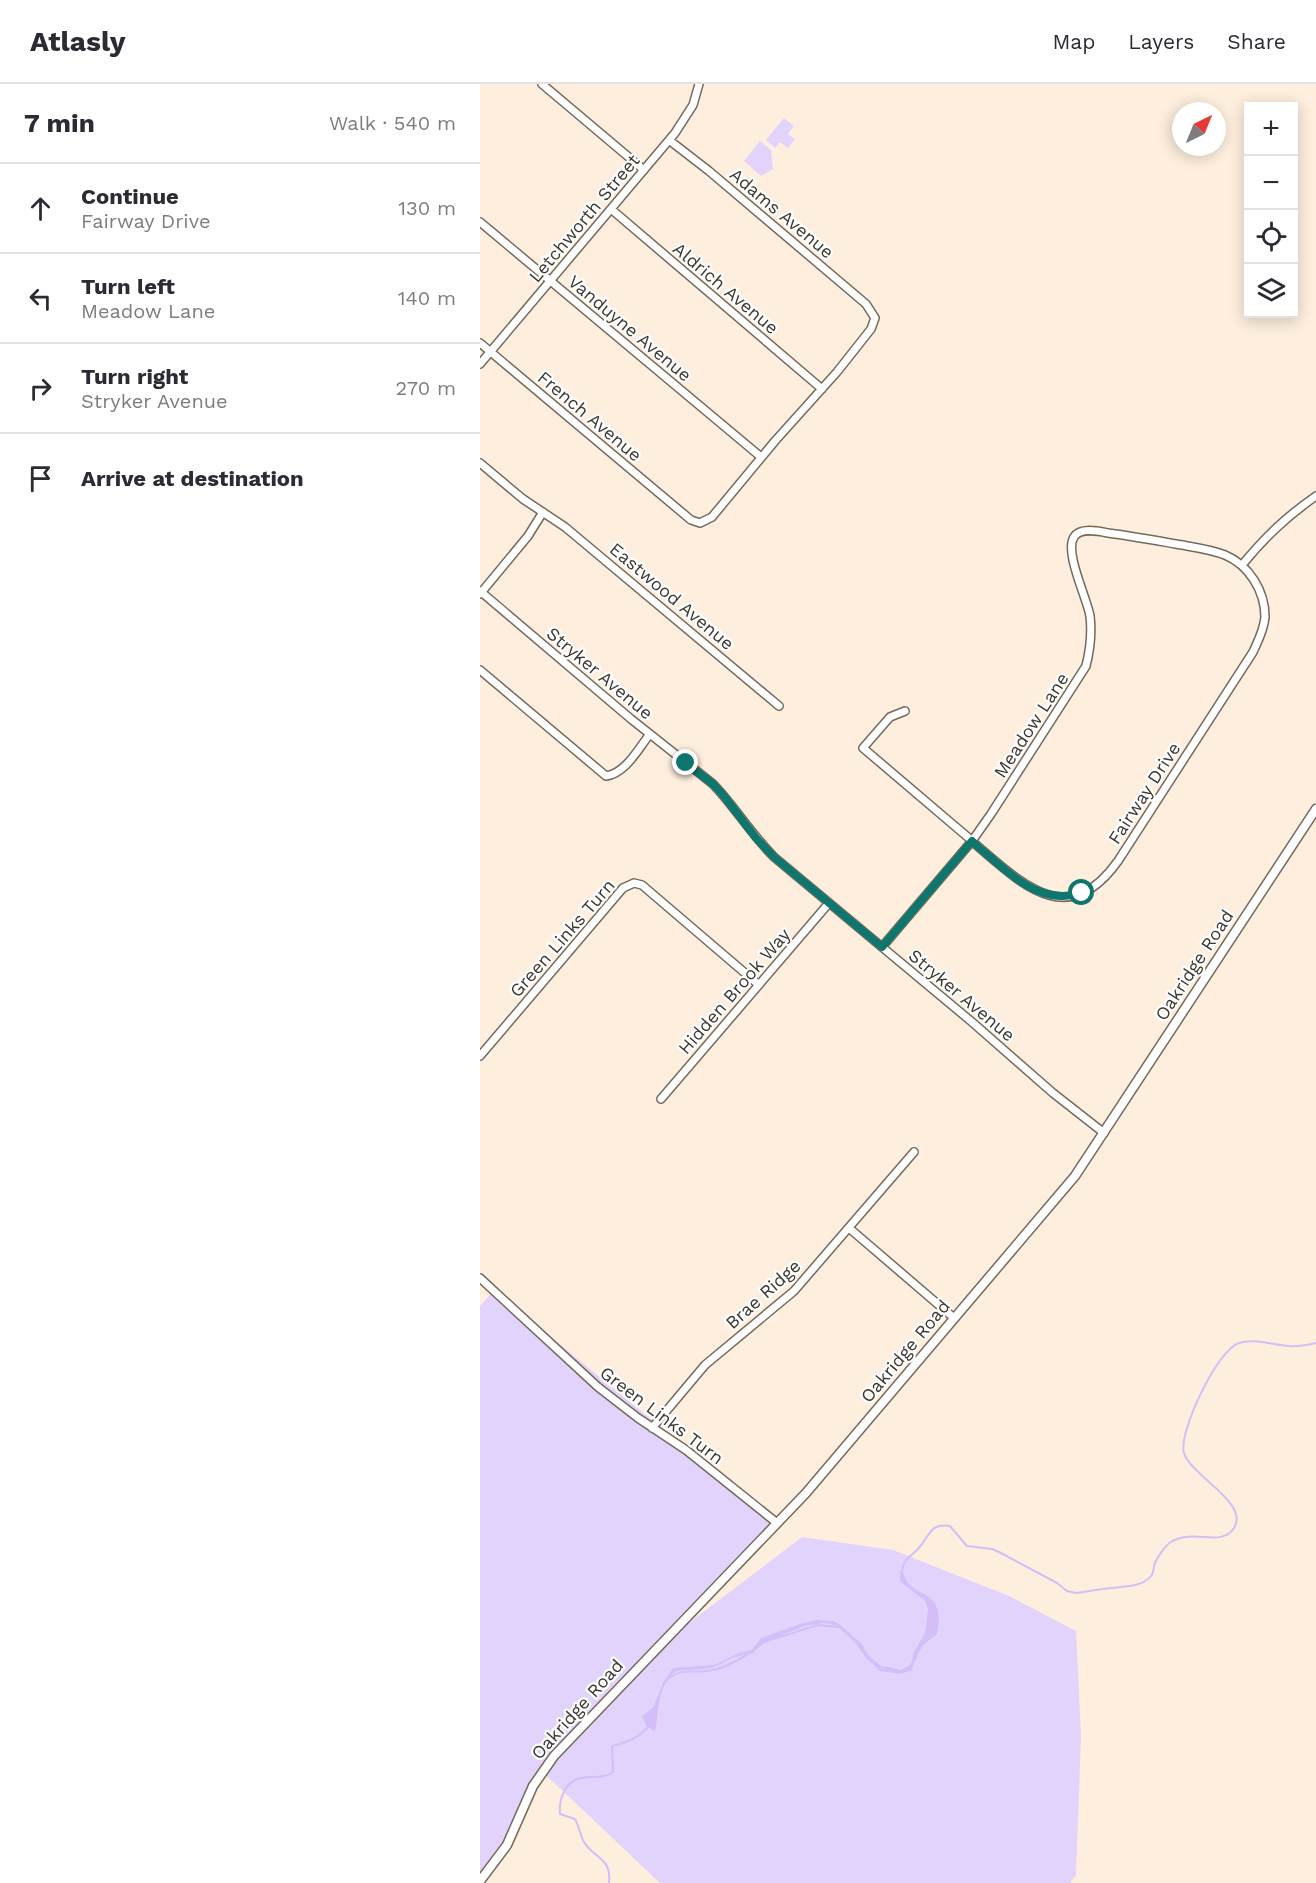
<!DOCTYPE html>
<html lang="en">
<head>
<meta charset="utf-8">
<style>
  body { margin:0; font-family:"Work Sans",sans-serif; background:#f2f2f3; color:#2b2b33 }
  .controls { position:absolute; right:18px; top:18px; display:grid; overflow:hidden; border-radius:0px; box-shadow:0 3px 15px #0003 }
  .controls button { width:54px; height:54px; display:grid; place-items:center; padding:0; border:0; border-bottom:2px solid #e1e1e2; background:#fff; color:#2b2b33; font:30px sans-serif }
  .compass { position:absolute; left:692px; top:18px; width:54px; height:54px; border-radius:50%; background:#fff; box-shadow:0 3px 15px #0003; rotate:43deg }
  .stop { position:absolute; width:18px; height:18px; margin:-14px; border:4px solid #0f766e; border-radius:50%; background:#fff }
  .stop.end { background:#0f766e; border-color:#fff; box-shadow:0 2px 6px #0008 }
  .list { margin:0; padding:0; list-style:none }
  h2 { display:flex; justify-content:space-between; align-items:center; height:78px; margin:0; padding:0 24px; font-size:26px }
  h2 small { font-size:20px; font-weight:400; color:#7c7c81 }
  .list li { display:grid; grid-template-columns:39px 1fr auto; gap:18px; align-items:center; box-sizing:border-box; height:90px; padding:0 24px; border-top:2px solid #e1e1e2 }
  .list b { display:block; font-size:22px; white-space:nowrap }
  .list p { margin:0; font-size:20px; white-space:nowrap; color:#7c7c81 }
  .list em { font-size:20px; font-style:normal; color:#7c7c81 }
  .icon { flex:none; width:33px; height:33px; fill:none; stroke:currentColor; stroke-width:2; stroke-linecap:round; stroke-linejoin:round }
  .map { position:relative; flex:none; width:836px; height:1799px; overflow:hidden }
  header { display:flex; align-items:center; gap:36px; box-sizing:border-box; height:84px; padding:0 30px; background:#fff; border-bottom:2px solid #e1e1e2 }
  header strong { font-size:28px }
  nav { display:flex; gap:33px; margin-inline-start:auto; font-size:21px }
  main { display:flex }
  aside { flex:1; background:#fff }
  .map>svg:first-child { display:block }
</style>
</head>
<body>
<header>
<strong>Atlasly</strong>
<nav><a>Map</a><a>Layers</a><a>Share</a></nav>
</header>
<main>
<aside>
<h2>7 min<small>Walk · 540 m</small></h2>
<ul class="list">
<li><svg class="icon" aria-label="ahead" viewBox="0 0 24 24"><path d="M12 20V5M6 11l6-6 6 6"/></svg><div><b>Continue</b><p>Fairway Drive</p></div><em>130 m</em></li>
<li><svg class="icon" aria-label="left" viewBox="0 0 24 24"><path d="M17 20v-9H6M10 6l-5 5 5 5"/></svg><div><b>Turn left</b><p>Meadow Lane</p></div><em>140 m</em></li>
<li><svg class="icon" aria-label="right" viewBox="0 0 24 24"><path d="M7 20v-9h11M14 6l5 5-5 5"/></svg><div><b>Turn right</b><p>Stryker Avenue</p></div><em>270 m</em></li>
<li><svg class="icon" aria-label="arrive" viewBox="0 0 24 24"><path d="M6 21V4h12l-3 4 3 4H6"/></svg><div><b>Arrive at destination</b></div></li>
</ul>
</aside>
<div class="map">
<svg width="836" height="1799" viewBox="0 0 836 1799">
  <rect width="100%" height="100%" fill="#fdeedd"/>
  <path fill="#e2d3fd" d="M304,34L314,42L308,50L315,55L308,64L300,58L295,64L286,56Z
    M280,57L291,66L293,85L281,92L264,77Z
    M14,1206L297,1439L201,1545L322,1453L413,1466L529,1512L596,1547L601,1651L596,1791L590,1799H180L67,1692L48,1712L24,1765L0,1795V1222Z"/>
  <path fill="#d3bef8" d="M420,1488L424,1490C431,1517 467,1501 457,1550L443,1561L438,1570L431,1587L418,1590L395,1582L386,1574L375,1558L358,1543L351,1540L342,1539L325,1542L284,1558L273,1569L252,1574L232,1584L196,1587C176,1604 180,1625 175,1647L167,1643L162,1632L173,1624L183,1599L193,1584L235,1581L259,1569L272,1566L281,1554L323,1539L337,1536L353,1537L358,1539L382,1560L389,1572L402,1583H410L420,1586L429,1582L432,1578L433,1570L445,1549L448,1525L445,1517L420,1497Z"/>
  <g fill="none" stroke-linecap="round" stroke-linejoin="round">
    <path stroke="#d3bef8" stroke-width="2" d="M422,1492C422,1475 428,1475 438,1465C450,1452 449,1439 470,1442L487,1462L512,1465L519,1468L577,1499L587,1507L596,1509C605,1508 614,1506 623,1505C637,1502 661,1505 671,1492C674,1489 673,1483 675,1479C678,1472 685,1462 691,1458C714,1444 741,1464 754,1444C770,1419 711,1392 704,1369C698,1348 738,1265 759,1259C774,1254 793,1261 809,1262C818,1263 827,1261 836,1259
      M279,1562L284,1558L338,1541L359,1543
      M396,1582L400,1586L415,1588
      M189,1594C202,1584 211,1589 226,1587C241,1586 254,1578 267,1571
      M129,1799C132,1773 113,1774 104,1758C100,1751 99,1742 95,1735L80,1730C79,1721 81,1713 85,1706C97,1685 117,1699 133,1688L132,1662C147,1658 157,1655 168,1643"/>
    <defs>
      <path id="minor" d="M62,0L164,86
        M131,125L342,305
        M0,138L281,373
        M0,259L211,436L220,439L232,433L295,357L357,288L391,245L395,234L386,220L229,87L189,56
        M0,280L195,49L213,21L219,0
        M0,379L43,415L85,443L299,622
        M762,481C785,453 806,433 836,412
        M0,507L151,635L233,700C255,723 271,750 294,773L492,938L573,1009L624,1049
        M0,510L48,452L63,428
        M0,586L126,692C146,689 158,665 170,650
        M402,863L492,757L511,730L606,582C610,566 612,549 610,532C607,514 584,468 594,453C600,443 618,447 628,449C651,452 673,456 696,460C712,463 730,465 745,471C769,481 785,507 785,533C784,546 778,557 773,568L638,777C588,847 543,801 495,760L490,755L383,664L410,633L425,627
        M0,972L143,804L154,799L162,801L279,901
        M181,1015L349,819
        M369,1144L474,1234
        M0,1194L118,1303L158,1334L206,1366L297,1439
        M172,1344L225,1281L314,1207L434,1068"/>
      <path id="tertiary" d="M0,1797L27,1761L53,1702L74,1672L326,1409L595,1092L836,725"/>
    </defs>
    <use href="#minor" stroke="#76695b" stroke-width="10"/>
    <use href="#tertiary" stroke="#76695b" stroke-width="11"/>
    <use href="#minor" stroke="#fff" stroke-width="7"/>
    <use href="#tertiary" stroke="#fff" stroke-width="8"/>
  </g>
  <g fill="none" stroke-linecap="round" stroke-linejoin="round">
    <path stroke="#0f766e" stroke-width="8" d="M206,679L233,700L244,712L276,754L294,773L402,863L492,757C500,765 509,772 517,779C541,800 568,820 602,809"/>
  </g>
  <g text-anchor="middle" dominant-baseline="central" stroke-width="4.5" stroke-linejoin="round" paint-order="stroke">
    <g font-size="18" fill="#3b362f" stroke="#fefefe">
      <text transform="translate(302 129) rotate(40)">Adams Avenue</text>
      <text transform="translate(104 134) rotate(-50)">Letchworth Street</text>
      <text transform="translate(246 204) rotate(40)">Aldrich Avenue</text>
      <text transform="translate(150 244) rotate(40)">Vanduyne Avenue</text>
      <text transform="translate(110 332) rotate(40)">French Avenue</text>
      <text transform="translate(192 512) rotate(40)">Eastwood Avenue</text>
      <text transform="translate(120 589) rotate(40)">Stryker Avenue</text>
      <text transform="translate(551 641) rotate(-57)">Meadow Lane</text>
      <text transform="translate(664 709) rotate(-57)">Fairway Drive</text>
      <text transform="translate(82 854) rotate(-49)">Green Links Turn</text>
      <text transform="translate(714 881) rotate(-57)">Oakridge Road</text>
      <text transform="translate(254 907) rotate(-49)">Hidden Brook Way</text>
      <text transform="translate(482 911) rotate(40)">Stryker Avenue</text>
      <text transform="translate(283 1210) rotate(-42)">Brae Ridge</text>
      <text transform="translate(425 1267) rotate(-50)">Oakridge Road</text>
      <text transform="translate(182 1331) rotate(37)">Green Links Turn</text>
      <text transform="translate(97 1625) rotate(-48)">Oakridge Road</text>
    </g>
  </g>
</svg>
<div class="controls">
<button>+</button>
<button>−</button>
<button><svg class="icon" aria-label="locate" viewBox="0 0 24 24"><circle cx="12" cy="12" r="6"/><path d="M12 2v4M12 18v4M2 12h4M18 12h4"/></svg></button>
<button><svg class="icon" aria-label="layers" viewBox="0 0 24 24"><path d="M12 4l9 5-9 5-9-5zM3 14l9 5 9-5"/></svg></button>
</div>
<svg class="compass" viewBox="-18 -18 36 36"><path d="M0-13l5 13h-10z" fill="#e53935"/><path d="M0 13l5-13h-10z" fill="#7c7c81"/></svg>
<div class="stop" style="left:602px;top:809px"></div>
<div class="stop end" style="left:206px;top:679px"></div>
</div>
</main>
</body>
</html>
